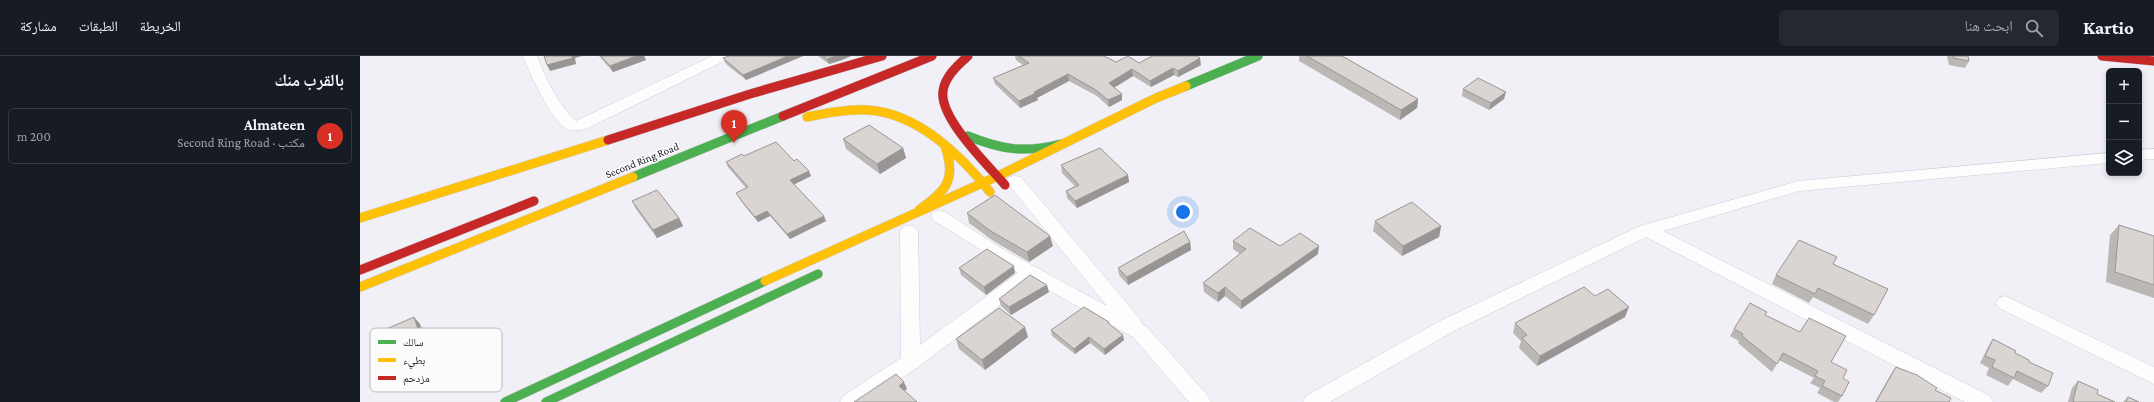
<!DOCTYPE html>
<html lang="ar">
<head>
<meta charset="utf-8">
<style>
  body { margin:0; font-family:"Crimson Pro","Noto Naskh Arabic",serif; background:#242831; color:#f1f3f6; direction:rtl }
  .controls { position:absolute; right:12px; top:12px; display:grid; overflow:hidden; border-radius:6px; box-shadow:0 2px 6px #0003 }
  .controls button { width:36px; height:36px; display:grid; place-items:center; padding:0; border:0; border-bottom:1px solid #363941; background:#171b24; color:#f1f3f6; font:20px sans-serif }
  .you { position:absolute; left:823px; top:156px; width:14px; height:14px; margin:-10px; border:3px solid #fff; border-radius:50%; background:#1a73e8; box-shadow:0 0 0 6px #1a73e833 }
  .badge { display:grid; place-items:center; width:26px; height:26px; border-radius:50%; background:#d93025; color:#fff; font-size:13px; font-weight:700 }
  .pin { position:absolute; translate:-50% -33px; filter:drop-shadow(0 1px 2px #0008) }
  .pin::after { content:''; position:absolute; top:21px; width:14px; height:12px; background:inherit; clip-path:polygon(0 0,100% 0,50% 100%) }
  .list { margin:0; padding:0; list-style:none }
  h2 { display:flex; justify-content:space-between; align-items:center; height:52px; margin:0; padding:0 16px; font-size:17px }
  h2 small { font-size:13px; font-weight:400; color:#9ea1a6 }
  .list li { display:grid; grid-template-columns:26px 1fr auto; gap:12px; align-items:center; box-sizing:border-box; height:56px; margin:0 8px 8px; padding:0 8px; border:1px solid #363941; border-radius:6px }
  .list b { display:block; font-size:15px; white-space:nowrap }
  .list p { margin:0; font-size:13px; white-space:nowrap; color:#9ea1a6 }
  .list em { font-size:13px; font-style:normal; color:#9ea1a6 }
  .icon { flex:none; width:22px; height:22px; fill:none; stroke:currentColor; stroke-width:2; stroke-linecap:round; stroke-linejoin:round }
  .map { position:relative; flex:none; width:1794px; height:346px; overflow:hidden; direction:ltr }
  header { display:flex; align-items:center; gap:24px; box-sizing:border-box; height:56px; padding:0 20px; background:#171b24; border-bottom:1px solid #363941 }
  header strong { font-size:19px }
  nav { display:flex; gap:22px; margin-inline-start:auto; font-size:14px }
  .search { width:280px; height:36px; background:#242831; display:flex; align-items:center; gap:10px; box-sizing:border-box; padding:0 14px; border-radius:6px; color:#9ea1a6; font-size:15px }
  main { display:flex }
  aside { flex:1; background:#171b24 }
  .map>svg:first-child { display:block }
</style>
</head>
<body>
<header>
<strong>Kartio</strong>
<div class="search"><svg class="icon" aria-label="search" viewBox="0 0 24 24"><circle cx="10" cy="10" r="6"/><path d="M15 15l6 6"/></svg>ابحث هنا</div>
<nav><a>الخريطة</a><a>الطبقات</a><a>مشاركة</a></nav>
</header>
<main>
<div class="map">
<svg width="1794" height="346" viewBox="0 0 1794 346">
  <rect width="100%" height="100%" fill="#f1f0f7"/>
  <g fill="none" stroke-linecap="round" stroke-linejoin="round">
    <defs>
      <path id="street" d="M163,0H177C186,23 198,49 216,65L352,0H370L368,3L228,72C221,74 214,76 207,73C192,66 169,16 163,0Z
        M1794,93V103L1779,104V94Z
        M1749,97V107L1439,135L1303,175L1630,340L1633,346H1605L1286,181L1094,275L970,346H943L946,340L1080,265L1280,170L1438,125Z
        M655,120L661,121L780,263L782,268L787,271L848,340L851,346H829L773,281L672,225L558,311L506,346H480L483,340L541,302L540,175L543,171L549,169L555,171L558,175L560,289L658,217L573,164L571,160L573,156L579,154L585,156L644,194L747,250L649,129L647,125L649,121Z
        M1645,240L1794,311V328L1639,252L1636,247L1639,242Z"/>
      <path id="fast" d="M826,30L898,0
        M608,80C642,94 665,97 701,88
        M273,121L423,60
        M145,346L405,225
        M186,346L458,218"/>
      <path id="slow" d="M447,61C467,57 487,53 508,54C557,57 601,99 630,136
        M638,120L796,42L826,30
        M559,154C586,134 597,125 585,90
        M0,162L248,84
        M405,225L638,120
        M0,231L273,121"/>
      <path id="jam" d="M608,0C598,9 585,20 583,35C579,62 628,109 645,129
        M1742,0L1794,5
        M423,60L572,0
        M248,84L390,38L522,0
        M0,214L174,145"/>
    </defs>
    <use href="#street" stroke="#cfced7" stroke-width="1"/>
    <use href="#fast" stroke="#cfced7" stroke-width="10"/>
    <use href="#slow" stroke="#cfced7" stroke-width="10"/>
    <use href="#jam" stroke="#cfced7" stroke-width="10"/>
    <use href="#street" fill="#fdfdfe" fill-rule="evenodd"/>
    <use href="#fast" stroke="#4caf50" stroke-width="9"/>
    <use href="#slow" stroke="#ffc107" stroke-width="9"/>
    <use href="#jam" stroke="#c62828" stroke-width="9"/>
  </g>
  <path fill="#bbb7b5" d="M239,0H284L286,4L253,16Z
    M443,0L386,24L366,8L363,2Z
    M458,0H491L482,4L469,8Z
    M655,0H744L756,6L841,9L818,21L814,19L791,31L773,20L754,32L762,38V44L749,51L737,40L709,25L677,42L678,44L660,52L635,28L633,22L663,9L656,4Z
    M939,0H982L1058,43L1057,52L1040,64L939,5Z
    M1587,0H1608L1609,5L1605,12L1589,9Z
    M1103,33L1144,43L1129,54L1102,40Z
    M483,83L543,92L546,102L520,118L486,93Z
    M384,100L434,105L451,120L434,128L466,165L430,183L410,160L398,166L387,153L379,142L376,137L386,132L368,111L366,106Z
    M701,109L768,119L769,126L717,152L707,142L706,135L715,130L702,117Z
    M272,145L319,162L323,170L297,182L276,153Z
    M607,157L693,190L669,206L632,184L609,167Z
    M1015,165L1081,170L1079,181L1042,200L1013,175Z
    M1759,169L1794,180V242L1746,226L1750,179Z
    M873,185L920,190L958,198L881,253L865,240L858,246L844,236L843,227L880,198L873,193Z
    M830,186L831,194L768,229L759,219L758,212Z
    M1473,208L1514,259L1508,268L1453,241L1449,247L1412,228L1416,219Z
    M599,212L655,217L626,239L601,219Z
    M689,236L651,259L641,250L639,243Z
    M1235,240L1265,261L1177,310L1159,292L1161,285L1153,277L1155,267Z
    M1405,259L1471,306L1482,340L1478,346H1474L1457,337L1460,332L1450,327L1454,322L1419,304L1412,316L1378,287L1379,285L1370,280L1374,273Z
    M749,266L750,269L764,284L745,299L730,287L715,298L692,280L691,274Z
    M668,281L625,314L599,293L596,283Z
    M1633,283L1669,306L1688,330L1681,337L1653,323L1648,330L1626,319L1629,312L1620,307L1628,291Z
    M1536,311L1575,334L1589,346H1515L1531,318Z
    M1718,325L1737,338L1755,346H1708L1712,332Z
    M1768,341L1779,346H1763Z"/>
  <path fill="#999594" d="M212,0H222L215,2L216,8L190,15L187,9Z
    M276,0H284L286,4L253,16L250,10Z
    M428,0H443L386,24L383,19Z
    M476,0H491L482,4L469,8L467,3Z
    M840,2L841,9L818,21V15Z
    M813,12L814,19L791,31L790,25Z
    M772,13L773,20L750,34L749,27Z
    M708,18L709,25L677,42L678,44L660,52L659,45L674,36Z
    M1146,36L1144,43L1129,54L1131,47Z
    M762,38V44L749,51L748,44Z
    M1058,43L1057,52L1040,64L1041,54Z
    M543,92L546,102L520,118L517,108Z
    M449,115L451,120L433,129L430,124Z
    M768,119L769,126L717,152L715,145Z
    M407,155L410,160L398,166L395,161Z
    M464,160L466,165L430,183L427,178Z
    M319,162L323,170L297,182L293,174Z
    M1081,170L1079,181L1042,200L1043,190Z
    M690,180L693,190L669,206L667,196Z
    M830,186L831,194L768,229L767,221Z
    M959,190L958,198L881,253V245Z
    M654,210L655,217L626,239L624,231Z
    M687,229L689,236L651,259L649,251Z
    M865,231V240L858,246V237Z
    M1269,251L1265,261L1177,310L1180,300Z
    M54,261L60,268L65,281L28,297L21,290Z
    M665,271L668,281L625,314L622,304Z
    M763,279L764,284L745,299L744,293Z
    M729,281L730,287L715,298L714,293Z
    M544,326L547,333L542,337L539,330Z"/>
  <path fill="#dad5d3" stroke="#999594" d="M184,0H212L213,2L187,9Z
    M241,0H276L250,10Z
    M369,0H428L383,19L363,2Z
    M463,0H476L467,3Z
    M659,0H744L756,6L768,0L779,7L792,0H837L840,2L818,15L813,12L790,25L772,13L749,27L762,38L748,44L736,34L708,18L674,36L676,37L659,45L633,22L669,7Z
    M947,0H982L1058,43L1041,54Z
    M1593,0H1608L1609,5L1593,2Z
    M1118,22L1146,36L1131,47L1103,33Z
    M509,69L543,92L517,108L483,83Z
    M416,86L434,105L437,103L449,115L430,124L464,160L427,178L407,155L395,161L384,148L376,137L388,131L366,106L382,98L384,100Z
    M740,92L768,119L715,145L706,135L719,129L701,109Z
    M297,134L319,162L293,174L272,145Z
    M635,139L690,180L667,196L629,174L607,157Z
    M1052,146L1081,170L1043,190L1015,165Z
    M1759,169L1794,180V229L1755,216Z
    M890,172L920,190L940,177L959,190L881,245L865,231L858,237L843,227L886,193L873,185Z
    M824,175L830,186L767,221L758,212Z
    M1439,184L1477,201L1473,208L1528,233L1514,259L1458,232L1455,238L1416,219Z
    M627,193L654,210L624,231L599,212Z
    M670,219L687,229L649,251L639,243Z
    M1224,231L1235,240L1248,233L1269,251L1180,300L1162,282L1167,279L1155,267Z
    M1390,247L1407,256L1405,259L1440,276L1449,262L1486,280L1471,306L1487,314L1483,322L1489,326L1482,340L1462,330L1465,325L1455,320L1458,315L1423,297L1417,308L1382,280L1383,278L1374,273Z
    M724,251L749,266L748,267L763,279L744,293L729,281L714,293L691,274Z
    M639,252L665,271L622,304L596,283Z
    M54,261L58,273L21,290L17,277Z
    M1633,283L1656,295L1655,297L1669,304V306L1693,317L1688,330L1657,315L1654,322L1632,311L1635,304L1625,300Z
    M1536,311L1557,319L1577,332L1575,334L1591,342L1589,346H1516Z
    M536,318L544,326L539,330L557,346H494Z
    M1718,325L1738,334L1737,338L1755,346H1714L1713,345Z
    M1768,341L1779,346H1766Z"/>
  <g text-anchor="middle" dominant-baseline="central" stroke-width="3" stroke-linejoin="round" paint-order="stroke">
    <g font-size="11" fill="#1d1b27" stroke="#fcfcfc">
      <text transform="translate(282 104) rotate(-22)">Second Ring Road</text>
    </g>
  </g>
  <rect x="10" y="272" width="132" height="64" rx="6" fill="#fcfcfc" stroke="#b9b8bc" stroke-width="1"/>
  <rect x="18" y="284" width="18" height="4" fill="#4caf50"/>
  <rect x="18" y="302" width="18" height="4" fill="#ffc107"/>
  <rect x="18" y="320" width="18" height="4" fill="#c62828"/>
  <g font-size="11" fill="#1d1b27">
    <text x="43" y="290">سالك</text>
    <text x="43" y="308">بطيء</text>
    <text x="43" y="326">مزدحم</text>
  </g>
</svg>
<div class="controls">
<button>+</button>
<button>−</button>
<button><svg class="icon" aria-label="layers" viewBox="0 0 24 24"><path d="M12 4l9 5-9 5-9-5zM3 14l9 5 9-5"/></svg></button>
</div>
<div class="you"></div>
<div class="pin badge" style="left:374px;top:87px">1</div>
</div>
<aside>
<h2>بالقرب منك<small></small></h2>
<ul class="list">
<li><span class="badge">1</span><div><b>Almateen</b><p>مكتب · Second Ring Road</p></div><em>200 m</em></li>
</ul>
</aside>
</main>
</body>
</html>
